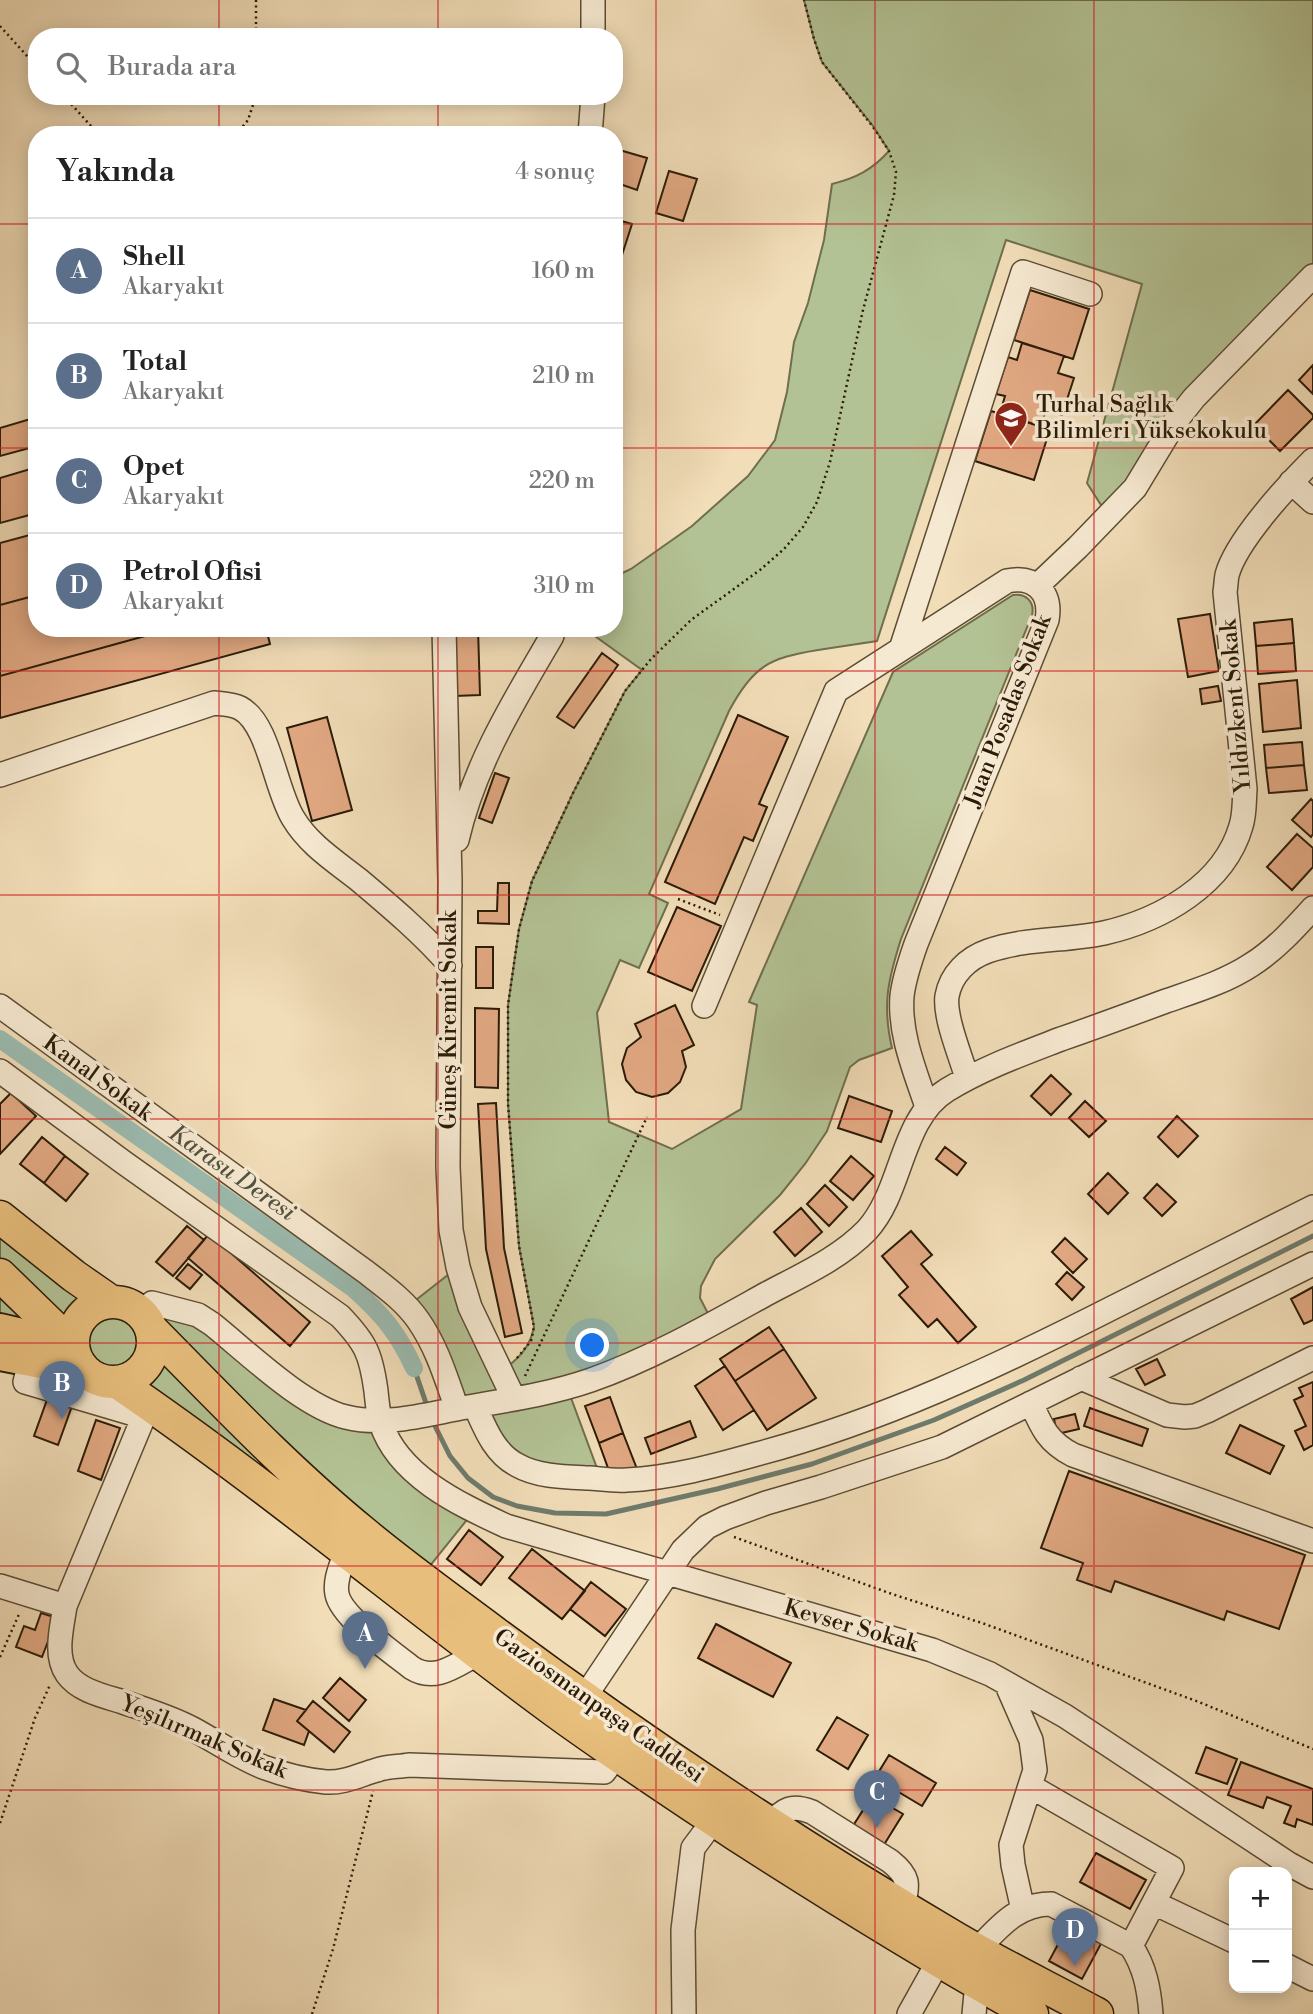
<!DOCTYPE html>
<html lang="tr">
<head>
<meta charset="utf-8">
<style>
  body { margin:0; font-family:"Libre Bodoni",serif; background:#f6f6f6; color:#222 }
  .controls { position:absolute; right:21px; bottom:21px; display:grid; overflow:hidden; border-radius:14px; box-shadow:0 4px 18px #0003 }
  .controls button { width:63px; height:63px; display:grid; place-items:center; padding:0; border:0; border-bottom:2px solid #e0e0e0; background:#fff; color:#222; font:35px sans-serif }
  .you { position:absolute; left:593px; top:1346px; width:24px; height:24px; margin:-18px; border:5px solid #fff; border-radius:50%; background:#1a73e8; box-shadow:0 0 0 10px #1a73e833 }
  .badge { display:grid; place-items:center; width:46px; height:46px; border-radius:50%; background:#8f2418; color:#fff; font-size:23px; font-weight:700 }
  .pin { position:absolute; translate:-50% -58px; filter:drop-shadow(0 2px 4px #0008) }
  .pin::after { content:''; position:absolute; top:37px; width:24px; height:21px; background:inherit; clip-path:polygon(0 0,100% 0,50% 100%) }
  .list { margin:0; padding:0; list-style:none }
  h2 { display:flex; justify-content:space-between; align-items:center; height:91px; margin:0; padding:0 28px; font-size:30px }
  h2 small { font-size:23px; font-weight:400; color:#767676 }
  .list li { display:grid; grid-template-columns:46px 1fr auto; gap:21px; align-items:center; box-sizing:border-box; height:105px; padding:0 28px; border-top:2px solid #e0e0e0 }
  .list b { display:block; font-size:26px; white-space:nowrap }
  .list p { margin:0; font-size:23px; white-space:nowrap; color:#767676 }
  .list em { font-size:23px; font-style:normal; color:#767676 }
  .icon { flex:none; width:38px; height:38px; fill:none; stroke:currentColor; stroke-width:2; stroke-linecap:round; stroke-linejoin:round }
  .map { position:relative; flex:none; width:1313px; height:2014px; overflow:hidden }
  .search { position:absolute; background:#fff; box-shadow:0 4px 18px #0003; left:28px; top:28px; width:595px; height:77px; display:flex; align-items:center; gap:18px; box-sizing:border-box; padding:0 24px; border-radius:28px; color:#767676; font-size:26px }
  .panel { position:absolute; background:#fff; box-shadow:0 4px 18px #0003; left:28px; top:126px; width:595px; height:511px; border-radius:28px }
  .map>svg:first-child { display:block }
</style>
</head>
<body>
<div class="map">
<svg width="1313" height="2014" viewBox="0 0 1313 2014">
  <rect width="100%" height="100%" fill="#f1ddb8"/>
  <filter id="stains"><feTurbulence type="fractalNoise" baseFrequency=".00286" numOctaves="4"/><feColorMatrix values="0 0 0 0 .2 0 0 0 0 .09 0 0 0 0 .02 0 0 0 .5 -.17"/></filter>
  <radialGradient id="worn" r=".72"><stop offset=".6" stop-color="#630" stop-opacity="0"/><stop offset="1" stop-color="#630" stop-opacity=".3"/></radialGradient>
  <path fill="#b3c294" stroke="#6f6e4e" stroke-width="2" d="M804,0H1313V276L1108,516L1087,483L1142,284L1006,240L877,641C857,644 838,647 818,650C769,658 753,666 729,711L649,894L668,903L639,968L620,960L597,1013L609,1122L672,1149L741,1109L757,1005L749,1002L893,672L1013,595C1026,593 1035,602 1032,615L901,939C888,980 882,1005 892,1048L859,1060L850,1067L827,1131L805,1164L780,1195L715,1259L701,1286L700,1298L713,1323L567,1387L601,1479L515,1465L475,1406L457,1409L407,1307L458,1267L502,1371C518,1359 530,1348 534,1327L519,1246L508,1104V1005L519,929L532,881L573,793L625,691L642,670L585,629L614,628V577L631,569L692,526L748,476L775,440L787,392L794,342L808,303L824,240L832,184C856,178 872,170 889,151L873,126L822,62L814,39Z
    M0,1217L119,1301L136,1308L198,1315L291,1388L362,1420L474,1511L421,1577L292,1509L109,1382L0,1328Z"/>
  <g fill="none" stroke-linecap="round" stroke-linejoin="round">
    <path stroke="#6e7b6c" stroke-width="5" d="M414,1368L428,1409
      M431,1418L450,1456L468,1478L493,1497L517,1506L555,1513L606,1514L717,1489L812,1464L934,1420L1024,1380L1313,1236"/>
    <path stroke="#9bbbb0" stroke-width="18" d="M0,1039L354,1289C383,1315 398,1333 414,1368"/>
  </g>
  <path fill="#e2a983" stroke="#2b1b07" stroke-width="2" d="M616,149L647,158L637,190L614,182V155Z
    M669,171L697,179L683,221L656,213Z
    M614,219L632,224L622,255L614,253Z
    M1030,290L1089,309L1073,359L1014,340Z
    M1022,343L1064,356L1058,373L1074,378L1062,415L1046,410L1041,427L1000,413L1005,396L996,394L1008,357L1017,360Z
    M1313,365V394L1299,380Z
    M1288,390L1313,415V418L1280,451L1254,425Z
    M991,411L1050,429L1034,480L975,461Z
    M37,417V446L0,456V428Z
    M37,467V513L0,523V478Z
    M37,533V595L0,605V543Z
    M37,595V628H174L0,676V605Z
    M1210,614L1219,671L1188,677L1178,619Z
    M1292,619L1294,643L1256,646L1254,623Z
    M174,628H266L270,644L0,718V676Z
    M453,628H478L480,695L455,696Z
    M1294,643L1296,671L1258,674L1256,646Z
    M602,653L618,665L574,728L557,717Z
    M1297,680L1301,728L1263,732L1259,684Z
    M1218,686L1221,701L1202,704L1200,689Z
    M738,715L788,737L759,804L767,807L753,841L744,837L715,904L665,882Z
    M327,717L352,810L312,821L287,728Z
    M1302,742L1304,765L1266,768L1264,745Z
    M1304,765L1307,790L1269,793L1266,768Z
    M495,773L509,778L492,823L479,818Z
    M1311,799L1313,801V834L1311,837L1292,820Z
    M1297,834L1313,848V867L1292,890L1267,867Z
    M498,883H509V924L478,923V911H497Z
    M677,907L721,926L692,991L648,972Z
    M476,947H493V988H476Z
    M675,1005L694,1045L682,1051L686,1067L680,1082L668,1093L652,1097L636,1092L626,1080L622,1064L627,1048L641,1037L635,1024Z
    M475,1008L499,1009L498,1088L475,1087Z
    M1051,1075L1071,1094L1051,1115L1031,1096Z
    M11,1093L36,1116L0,1154V1104Z
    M849,1096L892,1111L881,1142L838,1128Z
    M1085,1101L1106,1121L1089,1137L1069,1118Z
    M496,1103L504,1248L522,1333L505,1337L486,1249L478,1104Z
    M1177,1116L1198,1136L1178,1157L1158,1137Z
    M42,1137L65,1156L44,1183L20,1164Z
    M945,1147L966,1163L957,1175L936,1159Z
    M65,1156L88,1174L66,1201L44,1183Z
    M851,1156L874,1176L853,1200L830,1181Z
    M1108,1173L1128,1193L1108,1214L1088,1194Z
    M1157,1184L1176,1202L1162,1216L1144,1198Z
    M825,1185L847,1207L829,1226L807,1204Z
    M801,1208L822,1232L795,1256L774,1232Z
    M187,1226L204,1240L173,1276L156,1262Z
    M911,1231L932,1255L921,1264L976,1327L958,1343L937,1319L928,1327L899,1295L908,1287L882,1256Z
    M209,1234L310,1322L290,1346L188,1258Z
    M1065,1238L1087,1259L1073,1273L1052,1252Z
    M188,1264L202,1275L190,1289L176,1278Z
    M1067,1272L1084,1287L1072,1300L1056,1284Z
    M1313,1287V1320L1304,1324L1291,1299Z
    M769,1327L784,1349L735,1381L720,1359Z
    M784,1349L816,1398L767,1430L735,1381Z
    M1157,1359L1165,1375L1145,1385L1136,1369Z
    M725,1366L754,1410L723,1430L695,1386Z
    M1313,1382V1445L1304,1450L1295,1431L1306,1426L1294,1400L1303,1396L1299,1388Z
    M48,1397L72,1406L58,1445L34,1436Z
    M610,1397L623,1433L599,1443L585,1406Z
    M1090,1408L1148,1429L1142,1446L1084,1426Z
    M1075,1414L1079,1429L1057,1434L1054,1419Z
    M96,1420L120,1428L101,1480L78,1471Z
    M690,1421L696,1437L651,1454L645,1438Z
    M1240,1425L1284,1446L1270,1474L1226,1453Z
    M623,1433L637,1469L631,1472L608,1468L599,1443Z
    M1069,1471L1305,1555L1279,1629L1227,1611L1224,1620L1115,1581L1111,1592L1077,1580L1083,1563L1041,1548Z
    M469,1530L503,1557L481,1585L447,1559Z
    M532,1549L585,1591L562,1619L509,1578Z
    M591,1582L626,1609L605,1636L570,1609Z
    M41,1613L57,1618L42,1657L16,1647L24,1626L35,1630Z
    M716,1624L791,1663L773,1697L698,1658Z
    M340,1678L366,1700L349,1721L323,1698Z
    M274,1699L306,1710L297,1721L309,1731L304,1745L263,1730Z
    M313,1701L350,1732L334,1752L297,1721Z
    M837,1717L868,1735L848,1769L817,1750Z
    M1206,1747L1237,1759L1227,1784L1196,1773Z
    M889,1755L936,1783L922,1806L875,1778Z
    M1241,1762L1313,1789V1825L1297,1819L1295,1827L1284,1823L1291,1806L1267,1797L1263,1808L1228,1795Z
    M872,1796L903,1814L882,1848L851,1829Z
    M1096,1853L1146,1880L1130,1909L1080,1882Z
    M1070,1922L1103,1940L1082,1979L1049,1961Z"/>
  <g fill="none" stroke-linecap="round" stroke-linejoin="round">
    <defs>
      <path id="minor" d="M593,0V37
        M590,135L593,96
        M1291,482L1313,502
        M1037,586L1078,547L1135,488L1175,422L1194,398L1313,276
        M444,628L450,881L448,1167L451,1230L458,1267L470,1307L514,1399
        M901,649L1023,272L1090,294
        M0,775L214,703C223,704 232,704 240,708C269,723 275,789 293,818C309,845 335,861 359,880C391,907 423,934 450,965
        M457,840C474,765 514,701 552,636
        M0,1006L366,1272C384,1286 405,1301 418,1320C437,1347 446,1378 457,1409
        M704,1006L836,691L1007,581C1034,575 1052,592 1047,620L916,944C910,961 904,979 902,996C899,1034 915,1071 927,1107
        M0,1071L123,1162L340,1316C366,1343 371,1354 376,1391C377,1401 378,1413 381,1423C398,1476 459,1504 506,1526L932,1650L990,1674L1065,1716L1289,1864L1313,1877
        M967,1078C961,1057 944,1017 947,996C951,974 968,958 988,951C1025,938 1067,941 1104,933C1161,920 1224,885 1241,826C1245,813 1244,801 1245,789L1225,592C1226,586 1226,580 1227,575C1236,541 1288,485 1313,460
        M142,1314L152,1303L198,1315L212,1324C247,1352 303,1407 346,1417C382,1426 420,1416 456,1409C501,1401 548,1395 591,1380C653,1358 710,1325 768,1293C802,1275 840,1258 867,1230C903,1191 900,1119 947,1090C983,1068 1022,1054 1061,1039C1096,1027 1131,1014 1166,1001C1195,991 1225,982 1251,965C1275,950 1294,929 1313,908
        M30,1362L25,1382L100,1404L109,1382
        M1081,1378L1167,1415L1185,1417L1195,1416L1207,1411L1313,1358
        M1031,1403C1042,1428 1048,1442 1073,1455L1313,1541
        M100,1404L144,1417
        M475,1406C485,1428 494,1453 517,1465C538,1477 566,1477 589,1478C602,1479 614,1481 627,1480C671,1478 714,1466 757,1454C882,1421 998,1366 1114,1307C1180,1274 1247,1240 1313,1207
        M346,1551C342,1564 334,1580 337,1594C341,1617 393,1653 412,1668C436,1683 457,1664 479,1653
        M0,1586L65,1606L149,1404
        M65,1606C62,1627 54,1655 67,1674C79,1691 104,1696 123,1702C147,1710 171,1717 193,1729C217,1742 238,1757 263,1767C282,1774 305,1780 326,1782C345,1783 359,1775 377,1770C387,1766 398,1767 409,1765L604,1772L617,1755
        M1006,1683L1031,1740L1035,1770L1011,1845L1013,1865L1023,1910
        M584,1698L683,1550L707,1527L725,1518L766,1503L821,1487L942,1447L1313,1264
        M1030,1786L1172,1868L1131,1946
        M770,1824C785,1809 791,1804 812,1812L890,1861C909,1876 909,1884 903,1906
        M1154,1903L1234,1941
        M977,1950C999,1927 1017,1904 1051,1904L1131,1946C1145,1967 1149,1989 1151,2014
        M1287,1966L1313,1979
        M684,2014L683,1930L693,1848L714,1820
        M909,2014L938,1962
        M974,2014L977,1983"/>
      <path id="major" d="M0,1328L72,1345
        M0,1356L87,1373"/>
      <path id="highway" d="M0,1217L74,1276L110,1301
        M0,1275L72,1345
        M73 1342a40 40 0 1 1 80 0a40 40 0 1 1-80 0Z
        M151,1329C220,1399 288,1471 364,1533C406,1568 451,1600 495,1633C642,1742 794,1843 952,1936C999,1964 1049,1988 1097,2014
        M117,1382C268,1485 408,1603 555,1711C614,1754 675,1794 735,1834C833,1897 931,1958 1032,2014"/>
    </defs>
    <use href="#minor" stroke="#5c4c33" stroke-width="26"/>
    <use href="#major" stroke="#2b1b07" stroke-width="32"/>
    <use href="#highway" stroke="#2b1b07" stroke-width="35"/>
    <path stroke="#2b1b07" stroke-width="2.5" stroke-dasharray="2 3.5" stroke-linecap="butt" d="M256,0V37
      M0,26L37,67
      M64,96L99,135
      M236,135L248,120L256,96
      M678,899L720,915
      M517,1358L531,1341L534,1327L519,1246L508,1104V1005L519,929L532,881L573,793L625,691L651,659L691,620L760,570L784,549L803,527L817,502L830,462L863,310L894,195L896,172L889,151L873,127L822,62L814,39L804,0
      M525,1376L647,1117
      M734,1537L892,1594L982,1623L1199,1702L1313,1749
      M0,1657L20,1612
      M0,1823L35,1718L50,1685
      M312,2014L333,1949L373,1791"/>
    <use href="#minor" stroke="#f6e9d1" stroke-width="23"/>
    <use href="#major" stroke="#e8be7c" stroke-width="28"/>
    <use href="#highway" stroke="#e8be7c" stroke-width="32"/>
  </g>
  <path fill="none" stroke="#d62828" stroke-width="2" stroke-opacity="0.55" d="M219,0V37M438,0V37M656,0V2014M875,0V2014M1094,0V2014M219,96V135M438,96V135M0,224H37M614,224H1313M0,448H37M614,448H1313M219,628V2014M438,628V2014M0,671H1313M0,895H1313M0,1119H1313M0,1343H1313M0,1566H1313M0,1790H1313"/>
  <defs>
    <symbol id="university-pin" viewBox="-11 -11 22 30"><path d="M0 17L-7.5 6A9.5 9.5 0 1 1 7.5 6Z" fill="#8f2418" stroke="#f6e9d1"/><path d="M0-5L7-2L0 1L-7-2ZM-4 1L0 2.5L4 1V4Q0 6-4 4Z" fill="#fff"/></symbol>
  </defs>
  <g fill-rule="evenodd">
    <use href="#university-pin" x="992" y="399" width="38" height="52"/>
  </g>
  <g text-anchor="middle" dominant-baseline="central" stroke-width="7" stroke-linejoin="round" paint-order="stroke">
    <g font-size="23" fill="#2b1b07" stroke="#f6e9d1" text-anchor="start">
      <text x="1036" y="405">Turhal Sağlık<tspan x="1036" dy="26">Bilimleri Yüksekokulu</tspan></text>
    </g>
    <g font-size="23" fill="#2b1b07" stroke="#f6e9d1">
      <text transform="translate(1236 706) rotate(-95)">Yıldızkent Sokak</text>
      <text transform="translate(1008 711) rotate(-69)">Juan Posadas Sokak</text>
      <text transform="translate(449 1020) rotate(-90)">Güneş Kiremit Sokak</text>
      <text transform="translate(98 1078) rotate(36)">Kanal Sokak</text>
      <text transform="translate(851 1626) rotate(16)">Kevser Sokak</text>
      <text transform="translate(599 1706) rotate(35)">Gaziosmanpaşa Caddesi</text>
      <text transform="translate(204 1737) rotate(23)">Yeşilırmak Sokak</text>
    </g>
    <g font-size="24" font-style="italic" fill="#525342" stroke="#f6e9d1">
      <text transform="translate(232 1173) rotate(35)">Karasu Deresi</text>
    </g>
  </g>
  <rect width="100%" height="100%" filter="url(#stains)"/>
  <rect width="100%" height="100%" fill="url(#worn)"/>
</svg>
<div class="controls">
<button>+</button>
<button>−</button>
</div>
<div class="you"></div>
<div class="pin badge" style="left:365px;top:1669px;background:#5c6f8a">A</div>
<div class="pin badge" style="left:62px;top:1419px;background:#5c6f8a">B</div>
<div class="pin badge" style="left:877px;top:1828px;background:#5c6f8a">C</div>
<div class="pin badge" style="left:1075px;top:1966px;background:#5c6f8a">D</div>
<div class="search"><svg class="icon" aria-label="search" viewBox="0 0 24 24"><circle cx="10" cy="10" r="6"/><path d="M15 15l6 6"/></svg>Burada ara</div>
<section class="panel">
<h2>Yakında<small>4 sonuç</small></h2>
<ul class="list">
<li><span class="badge" style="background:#5c6f8a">A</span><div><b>Shell</b><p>Akaryakıt</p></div><em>160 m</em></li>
<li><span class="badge" style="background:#5c6f8a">B</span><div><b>Total</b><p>Akaryakıt</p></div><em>210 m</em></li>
<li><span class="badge" style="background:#5c6f8a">C</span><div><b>Opet</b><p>Akaryakıt</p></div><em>220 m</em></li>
<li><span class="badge" style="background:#5c6f8a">D</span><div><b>Petrol Ofisi</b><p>Akaryakıt</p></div><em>310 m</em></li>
</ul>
</section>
</div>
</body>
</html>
